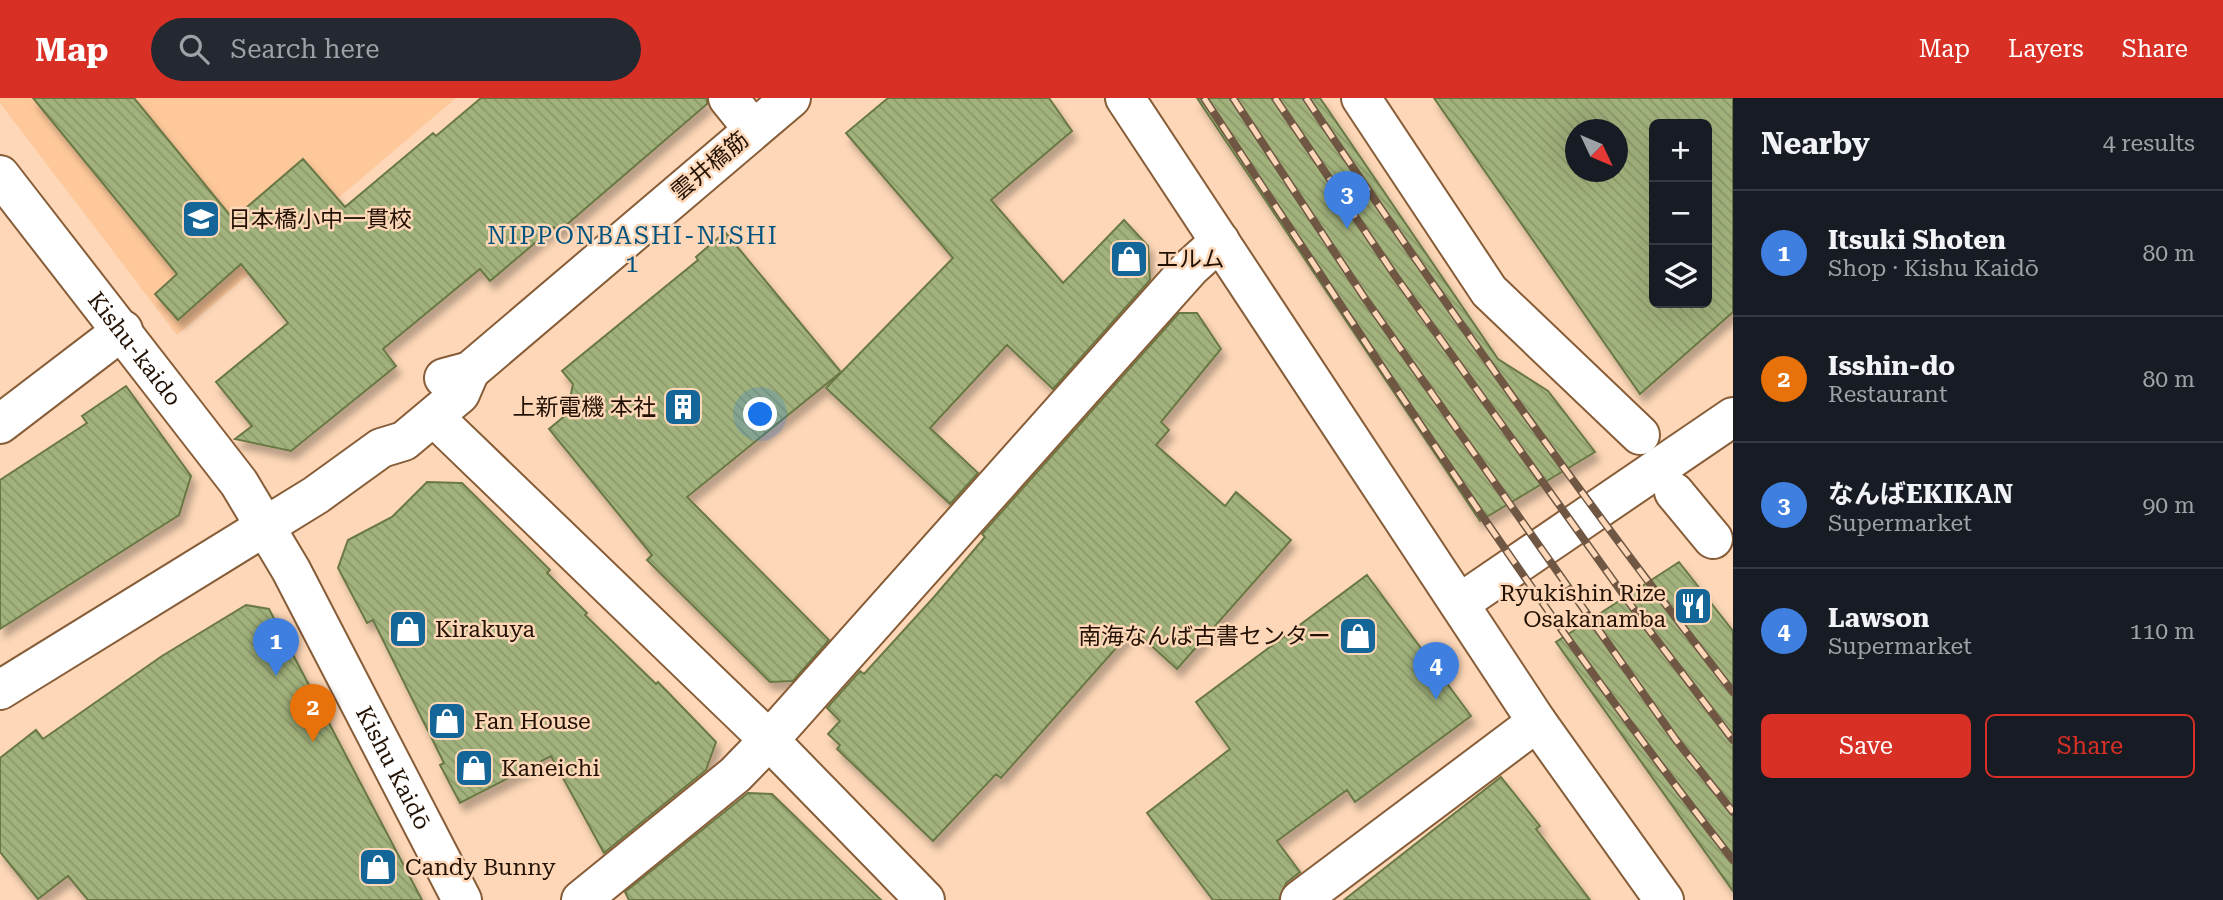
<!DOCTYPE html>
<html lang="en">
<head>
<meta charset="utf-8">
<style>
  body { margin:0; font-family:"Roboto Serif","Noto Sans JP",serif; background:#242831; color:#f1f3f6 }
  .controls { position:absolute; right:21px; top:21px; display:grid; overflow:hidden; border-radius:10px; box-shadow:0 7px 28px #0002 }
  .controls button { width:63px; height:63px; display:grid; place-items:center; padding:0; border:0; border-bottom:2px solid #363941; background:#171b24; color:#f1f3f6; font:35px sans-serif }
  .compass { position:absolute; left:1565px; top:21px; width:63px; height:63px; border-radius:50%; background:#171b24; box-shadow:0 7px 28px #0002; rotate:134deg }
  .you { position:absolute; left:761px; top:317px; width:24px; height:24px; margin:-18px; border:5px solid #fff; border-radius:50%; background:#1a73e8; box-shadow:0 0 0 10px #1a73e833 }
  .badge { display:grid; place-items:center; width:46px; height:46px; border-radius:50%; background:#d93025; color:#fff; font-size:23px; font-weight:700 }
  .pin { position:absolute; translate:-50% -58px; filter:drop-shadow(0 2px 4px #0008) }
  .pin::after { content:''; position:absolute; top:37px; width:24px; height:21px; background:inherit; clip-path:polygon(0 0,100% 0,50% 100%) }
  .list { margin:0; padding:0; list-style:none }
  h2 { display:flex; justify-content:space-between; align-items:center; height:91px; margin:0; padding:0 28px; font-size:30px }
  h2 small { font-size:23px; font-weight:400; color:#9ea1a6 }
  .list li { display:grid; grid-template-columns:46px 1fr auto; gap:21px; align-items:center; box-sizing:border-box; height:126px; padding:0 28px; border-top:2px solid #363941 }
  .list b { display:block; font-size:26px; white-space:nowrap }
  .list p { margin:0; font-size:23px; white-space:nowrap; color:#9ea1a6 }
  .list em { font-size:23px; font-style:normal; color:#9ea1a6 }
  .actions { display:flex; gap:14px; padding:21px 28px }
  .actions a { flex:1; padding:16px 0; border:2px solid #d93025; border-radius:10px; text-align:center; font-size:24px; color:#d93025 }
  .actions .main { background:#d93025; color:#fff }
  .icon { flex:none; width:38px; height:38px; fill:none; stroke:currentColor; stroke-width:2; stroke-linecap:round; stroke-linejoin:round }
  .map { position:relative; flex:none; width:1733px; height:802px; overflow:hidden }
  header { display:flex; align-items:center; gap:42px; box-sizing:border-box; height:98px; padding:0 35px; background:#d93025; color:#fff }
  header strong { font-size:33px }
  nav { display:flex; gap:38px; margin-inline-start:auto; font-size:24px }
  .search { width:490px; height:63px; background:#242831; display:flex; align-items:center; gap:18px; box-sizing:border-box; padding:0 24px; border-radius:38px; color:#9ea1a6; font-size:26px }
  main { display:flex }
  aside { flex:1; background:#171b24 }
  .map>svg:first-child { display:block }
</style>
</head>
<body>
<header>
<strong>Map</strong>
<div class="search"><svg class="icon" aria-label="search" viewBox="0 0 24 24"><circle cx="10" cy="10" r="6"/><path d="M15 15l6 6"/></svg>Search here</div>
<nav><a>Map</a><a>Layers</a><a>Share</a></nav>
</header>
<main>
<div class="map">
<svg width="1733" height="802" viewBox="0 0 1733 802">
  <defs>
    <pattern id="building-back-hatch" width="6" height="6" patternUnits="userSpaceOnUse" patternTransform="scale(1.75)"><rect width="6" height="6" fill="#a2b27c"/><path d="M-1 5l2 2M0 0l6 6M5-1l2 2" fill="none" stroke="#8b986a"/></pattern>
    <filter id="shadow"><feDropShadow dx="4.5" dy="8" stdDeviation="3.5" flood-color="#0004"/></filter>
  </defs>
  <rect width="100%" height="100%" fill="#fdd7b7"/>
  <path fill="#fec89a" d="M0,0H456L177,237L0,5Z"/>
  <path fill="url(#building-back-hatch)" stroke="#6a7845" stroke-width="2" fill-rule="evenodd" filter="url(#shadow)" d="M33,0H134L233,121L303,61L345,109L433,35L436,38L481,0H707V6L558,134L554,129L490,183L480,171L383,251L396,268L291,353L235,341L252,328L216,284L288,225L241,166L178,222L155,196L177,176Z
    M888,0H1049L1072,33L991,102L1063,185L1124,122L1148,148L1150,182L1053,291L1007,247L930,330L978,375L950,406L826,290L953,160L846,35Z
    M1197,0H1320L1498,261L1548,293L1595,354L1480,423Z
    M1434,0H1733V214L1640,296ZM1654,26H1707V205H1654ZM1576,32H1618V74H1576Z
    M725,134L841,274L687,399L829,542L793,583L770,584L647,462L652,457L549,331L567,316L573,286L562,273L698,162L696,159Z
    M1179,215H1197L1221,251L1161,324L1169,332L1156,347L1225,408L1236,394L1291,442L1177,571L1133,531L1001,680L996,676L933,743L837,651L840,647L828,636L840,623L827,610L860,573L864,576L934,499L985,439L982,436Z
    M126,288L191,378L179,417L0,531V382L87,325L82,318Z
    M427,384L462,385L550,472L547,475L587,515L585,517L656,586L658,584L716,644L706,672L604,755L551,658L460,705L440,667L444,665L373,522L367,525L338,470L348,442L392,419Z
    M1679,464L1733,533V793L1556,544Z
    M1367,477L1471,618L1355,704L1347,692L1277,743L1300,774L1286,785L1279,802H1213L1147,715L1230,651L1196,604Z
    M246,507L269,511L422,802H88L68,778L38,801L0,754V660L36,632L43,641L162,558Z
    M1501,679L1540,728L1536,731L1590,802H1344Z
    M748,695L772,696L881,802H629L625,794Z"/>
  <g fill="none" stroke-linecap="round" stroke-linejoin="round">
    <defs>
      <g id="minor">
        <path d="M728,0L753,31"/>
        <path d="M1125,0L1537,624L1664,802"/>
        <path d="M1361,0L1489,193L1640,337"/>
        <path id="s1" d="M0,77L239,385L291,472L462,802"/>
        <path d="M444,280L470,273L791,0"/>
        <path d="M434,319L769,642L925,802"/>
        <path d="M0,326L123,232"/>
        <path d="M1674,394L1713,441"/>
        <path d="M1460,505L1733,319"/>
        <path d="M0,592L316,397L381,350L404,343L460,296L470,273"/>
        <path d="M581,802L735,677L769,642L1190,170L1220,143"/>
        <path d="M1300,802L1537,624"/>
      </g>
    </defs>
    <use href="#minor" stroke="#875d38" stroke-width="42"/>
    <use href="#minor" stroke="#fff" stroke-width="38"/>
    <defs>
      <path id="rail" d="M1204,0C1375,258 1542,519 1733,762
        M1233,0L1364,199L1676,642L1733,714
        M1275,0L1396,179L1643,524L1733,642
        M1306,0C1442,203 1583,402 1733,594"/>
    </defs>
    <use href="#rail" stroke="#6f5743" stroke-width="8"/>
    <use href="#rail" stroke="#fdd7b7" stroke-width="5" stroke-dasharray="16" stroke-linecap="butt"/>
  </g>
  <defs>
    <symbol id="school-square" viewBox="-11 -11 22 22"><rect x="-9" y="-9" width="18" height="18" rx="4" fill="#136697" stroke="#fdd7b7"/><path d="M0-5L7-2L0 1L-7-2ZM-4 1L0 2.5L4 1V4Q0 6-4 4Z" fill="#fff"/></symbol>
    <symbol id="shop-square" viewBox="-11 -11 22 22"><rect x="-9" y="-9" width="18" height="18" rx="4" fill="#136697" stroke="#fdd7b7"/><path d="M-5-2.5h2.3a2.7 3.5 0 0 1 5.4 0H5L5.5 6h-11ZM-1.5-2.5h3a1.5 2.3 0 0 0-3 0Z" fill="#fff"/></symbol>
    <symbol id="building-square" viewBox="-11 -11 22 22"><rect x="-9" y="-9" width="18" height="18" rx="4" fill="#136697" stroke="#fdd7b7"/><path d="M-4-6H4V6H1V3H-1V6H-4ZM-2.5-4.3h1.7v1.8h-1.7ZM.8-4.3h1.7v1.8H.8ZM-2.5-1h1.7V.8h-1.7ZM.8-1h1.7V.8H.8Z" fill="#fff"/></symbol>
    <symbol id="restaurant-square" viewBox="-11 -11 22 22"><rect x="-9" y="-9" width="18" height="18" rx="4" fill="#136697" stroke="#fdd7b7"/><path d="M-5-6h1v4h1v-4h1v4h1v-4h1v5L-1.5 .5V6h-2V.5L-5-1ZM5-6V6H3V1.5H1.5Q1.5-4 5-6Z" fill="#fff"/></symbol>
  </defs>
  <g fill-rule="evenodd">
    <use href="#school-square" x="179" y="99" width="44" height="44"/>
    <use href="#shop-square" x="1107" y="139" width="44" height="44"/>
    <use href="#building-square" x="661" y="287" width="44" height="44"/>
    <use href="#restaurant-square" x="1671" y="486" width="44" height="44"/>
    <use href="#shop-square" x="386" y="509" width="44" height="44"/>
    <use href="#shop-square" x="1336" y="516" width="44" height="44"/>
    <use href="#shop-square" x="425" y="601" width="44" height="44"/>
    <use href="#shop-square" x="452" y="648" width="44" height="44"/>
    <use href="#shop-square" x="356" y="747" width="44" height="44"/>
  </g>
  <g text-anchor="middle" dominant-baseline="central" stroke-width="5" stroke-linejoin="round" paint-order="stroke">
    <g font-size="23" fill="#231204" stroke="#fdd7b7">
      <text transform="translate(710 68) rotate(-40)">雲井橋筋</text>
      <text stroke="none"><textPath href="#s1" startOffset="220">Kishu-kaido</textPath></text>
      <text stroke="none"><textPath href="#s1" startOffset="714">Kishu Kaidō</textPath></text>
    </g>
    <g font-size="23" fill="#231204" stroke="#fdd7b7" text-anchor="start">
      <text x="228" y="121">日本橋小中一貫校</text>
      <text x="1156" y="161">エルム</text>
      <text x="656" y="309" text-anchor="end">上新電機 本社</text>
      <text x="1666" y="495" text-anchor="end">Ryukishin Rize<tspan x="1666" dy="26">Osakanamba</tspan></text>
      <text x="435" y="531">Kirakuya</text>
      <text x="1331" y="538" text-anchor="end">南海なんば古書センター</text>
      <text x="474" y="623">Fan House</text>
      <text x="501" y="670">Kaneichi</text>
      <text x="405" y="769">Candy Bunny</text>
    </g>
    <g font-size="24" letter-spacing="2" fill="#00527e" stroke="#fdd7b7">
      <text x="633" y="138">NIPPONBASHI-NISHI<tspan x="633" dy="28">1</tspan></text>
    </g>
  </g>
</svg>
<div class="controls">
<button>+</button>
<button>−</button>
<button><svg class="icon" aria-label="layers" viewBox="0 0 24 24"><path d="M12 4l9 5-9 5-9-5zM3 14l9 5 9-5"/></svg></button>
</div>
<svg class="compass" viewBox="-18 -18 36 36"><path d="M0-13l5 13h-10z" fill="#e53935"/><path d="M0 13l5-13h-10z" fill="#9ea1a6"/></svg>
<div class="you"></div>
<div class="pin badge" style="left:276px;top:578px;background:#3f7fe0">1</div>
<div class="pin badge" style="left:313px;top:644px;background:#e8710a">2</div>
<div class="pin badge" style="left:1347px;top:131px;background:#3f7fe0">3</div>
<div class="pin badge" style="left:1436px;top:602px;background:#3f7fe0">4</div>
</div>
<aside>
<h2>Nearby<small>4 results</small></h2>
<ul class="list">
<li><span class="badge" style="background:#3f7fe0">1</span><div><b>Itsuki Shoten</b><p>Shop · Kishu Kaidō</p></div><em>80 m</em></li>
<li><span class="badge" style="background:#e8710a">2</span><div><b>Isshin-do</b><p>Restaurant</p></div><em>80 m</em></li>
<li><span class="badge" style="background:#3f7fe0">3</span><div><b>なんばEKIKAN</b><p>Supermarket</p></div><em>90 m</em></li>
<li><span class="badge" style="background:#3f7fe0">4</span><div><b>Lawson</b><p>Supermarket</p></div><em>110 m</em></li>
</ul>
<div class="actions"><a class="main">Save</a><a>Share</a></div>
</aside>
</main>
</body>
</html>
